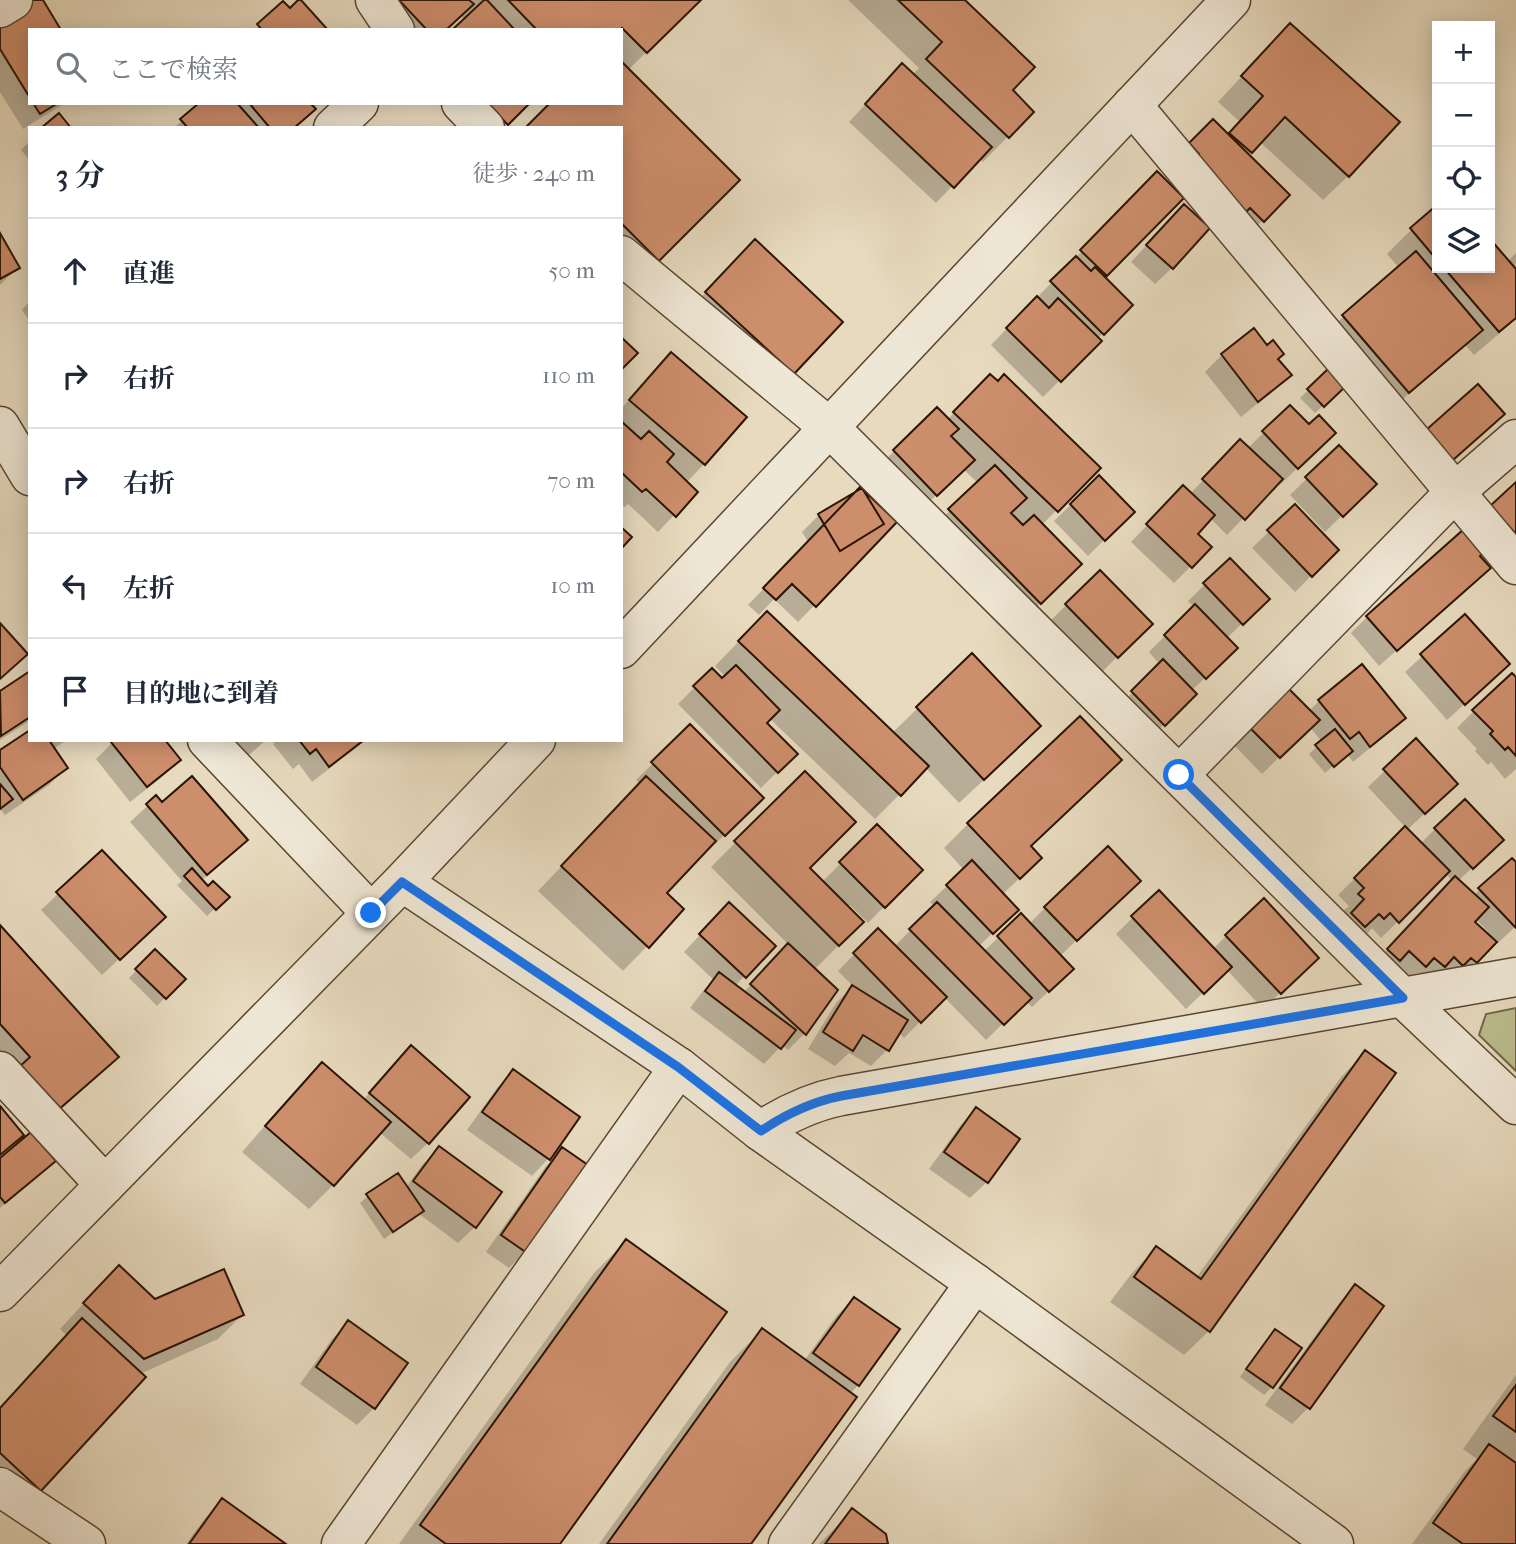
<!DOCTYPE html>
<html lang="ja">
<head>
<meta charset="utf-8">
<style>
  body { margin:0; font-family:"IM FELL French Canon","Noto Serif JP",serif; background:#f2f2f3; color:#1f2937 }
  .controls { position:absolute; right:21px; top:21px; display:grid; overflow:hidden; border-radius:0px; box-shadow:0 4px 18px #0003 }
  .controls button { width:63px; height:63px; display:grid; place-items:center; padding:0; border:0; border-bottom:2px solid #e0e1e3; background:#fff; color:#1f2937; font:35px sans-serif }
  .stop { position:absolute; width:21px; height:21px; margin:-16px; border:5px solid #1a73e8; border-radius:50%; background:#fff }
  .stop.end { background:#1a73e8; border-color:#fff; box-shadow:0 2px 7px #0008 }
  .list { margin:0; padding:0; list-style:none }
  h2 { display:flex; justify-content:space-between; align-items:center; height:91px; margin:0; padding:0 28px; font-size:30px }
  h2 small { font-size:23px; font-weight:400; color:#747a83 }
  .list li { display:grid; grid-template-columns:46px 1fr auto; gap:21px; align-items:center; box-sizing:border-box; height:105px; padding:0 28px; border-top:2px solid #e0e1e3 }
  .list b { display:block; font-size:26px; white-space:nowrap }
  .list em { font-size:23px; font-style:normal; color:#747a83 }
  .icon { flex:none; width:38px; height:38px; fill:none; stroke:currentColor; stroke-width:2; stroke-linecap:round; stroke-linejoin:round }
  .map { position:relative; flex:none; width:1516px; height:1544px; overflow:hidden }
  .search { position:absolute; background:#fff; box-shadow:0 4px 18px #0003; left:28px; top:28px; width:595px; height:77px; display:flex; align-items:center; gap:18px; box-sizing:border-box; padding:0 24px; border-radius:0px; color:#747a83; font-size:26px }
  .panel { position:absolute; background:#fff; box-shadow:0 4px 18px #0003; left:28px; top:126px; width:595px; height:616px; border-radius:0px }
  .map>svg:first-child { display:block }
</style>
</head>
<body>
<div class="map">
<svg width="1516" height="1544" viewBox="0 0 1516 1544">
  <rect width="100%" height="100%" fill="#e7dabe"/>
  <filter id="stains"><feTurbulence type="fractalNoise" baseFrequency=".00286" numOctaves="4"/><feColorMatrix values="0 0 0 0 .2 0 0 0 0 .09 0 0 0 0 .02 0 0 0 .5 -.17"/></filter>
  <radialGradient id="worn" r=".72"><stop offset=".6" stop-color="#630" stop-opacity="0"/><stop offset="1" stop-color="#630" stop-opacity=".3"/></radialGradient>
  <path fill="#bbbe8e" stroke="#736948" stroke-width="2" d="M1516,1008V1071L1479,1035L1486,1014Z"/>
  <path fill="#0003" fill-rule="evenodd" d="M41,0L30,30V103H65L23,129L0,92V18Z
    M368,0H700L628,70L738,180L634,284L621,272V128H528L552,103H621V30H455L465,20L460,15L445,30H396Z
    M848,0H962L1010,90L1032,112L983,162L979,158L936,203L849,122L886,82L912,75L919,68Z
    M1266,50L1348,176L1323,200L1260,142L1248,155L1288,195L1246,237L1173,161L1213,121L1228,135L1240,122L1218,102Z
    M201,103H319L294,128H174Z
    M30,141V160L21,150Z
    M1157,174L1181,198L1103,277L1131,305L1097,339L1099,341L1043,397L991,345Z
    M1437,208V268H1490V242L1507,262L1516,253V319L1474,355L1465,345L1383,416L1318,341L1343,317L1399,268L1387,254L1411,230Z
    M1167,223L1172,268L1155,284L1131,262Z
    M0,236L18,267L0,285Z
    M731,266L841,322L768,397L682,317Z
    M29,302H30V321L22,310Z
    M1253,330L1289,375L1273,391L1241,417L1205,372L1222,355Z
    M671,354L744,417L704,464L686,483L696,492L658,532L628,504L625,507L621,504V409L655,370Z
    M1329,370L1344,386L1315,413L1300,398Z
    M990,376L1098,468L1042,525L1055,589L1015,628L925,535L978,483L963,469L920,511L877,468L937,409L947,420Z
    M1290,407L1309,427L1333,433L1281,484L1279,481L1227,535L1210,518L1195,534L1209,548L1174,583L1131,542L1183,488L1190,494L1224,458L1248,448Z
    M1339,447L1374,484L1325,532L1290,495Z
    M1098,478L1132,512L1088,556L1054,521Z
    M855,494L895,522L798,622L774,599L759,615L748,605L808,542L802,532L819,515Z
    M1295,506L1337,550L1295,592L1252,548Z
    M1478,556L1472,584L1379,666L1351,633L1367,617Z
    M1230,560L1267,599L1226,639L1219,665L1192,690L1195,694L1147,741L1116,709L1160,665L1149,652L1194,607L1188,601Z
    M1100,572L1150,624L1101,673L1050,621Z
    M1465,617L1491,680L1447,720L1405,672Z
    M742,638L892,733L972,656L1015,751L959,803L926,768L875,819L769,718L764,723L795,754L761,788L678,704L712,670L722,681L726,677L715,666Z
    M1362,666L1403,717L1387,734L1353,762L1347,754L1325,773L1309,754L1322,742L1310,727L1262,774L1230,741L1284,686L1309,711L1319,701Z
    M30,673V724L28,722L0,740V693Z
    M1516,679V769L1505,779L1491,762L1488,765L1475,751L1477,749L1457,728L1474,711Z
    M690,727L761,798L708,851L706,849L664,893L682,910L623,971L538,891L640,784L636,780Z
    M30,740H67L53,749L66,768L49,785L5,815L0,809V752Z
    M223,740H266L241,762Z
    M277,740H366L312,782L299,764L293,769L273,744Z
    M1416,741L1439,800L1407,830L1420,844L1435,829L1485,856L1458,881L1474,895L1512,860L1516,865V926L1498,943L1496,940L1459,978L1427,982L1417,973L1409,982L1372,966L1452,881L1446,874L1381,938L1372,928L1367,934L1361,929L1348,942L1336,930L1349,917L1343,911L1349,906L1338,895L1406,828L1368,787ZM1476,919L1488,932L1487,934L1473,922Z
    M112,743L179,760L162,777L130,802L96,759Z
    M805,773L808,868L822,882L877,827L920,870L868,923L850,905L847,907L862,922L814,970L835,990L804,1034L788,1050L782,1045L764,1064L690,1008L703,991L714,980L684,952L713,921L773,946L735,986L743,993L789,945L711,867Z
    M156,798L162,805L245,840L201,881L208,888L227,897L207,916L177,885L182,881L130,822Z
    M968,824L1030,847L1040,858L1002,895L1000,926L979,946L984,951L1021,916L1029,924L1045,908L1122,897L1060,956L1072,969L1032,1007L1026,1001L986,1040L944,997L904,1038L898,1032L887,1050L871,1066L849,1053L835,1066L808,1049L836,1003L853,986L838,971L878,930L894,947L934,906L930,902L964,870L944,848Z
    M1159,892L1213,949L1226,936L1300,974L1263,1009L1227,970L1186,1009L1116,934Z
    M58,894L147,933L102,975L41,910Z
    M0,927L116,1056L92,1081L32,1135L54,1161L37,1177L0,1208V1109L21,1135L2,1155L4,1157L31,1134L0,1099Z
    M155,951L183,979L157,1006L129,978Z
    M411,1047L428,1143L411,1159L379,1132L333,1185L309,1209L242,1152L297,1089L322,1065L363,1100Z
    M1365,1053L1209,1331L1184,1355L1110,1302L1132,1273L1156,1248L1196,1278L1341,1077Z
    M513,1071L578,1117L548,1159L532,1176L467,1130L497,1088Z
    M976,1109L987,1182L970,1198L929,1169L960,1126Z
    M439,1148L475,1227L458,1243L419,1214L384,1239L360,1203L368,1196L406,1188L422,1165Z
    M563,1150L525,1252L509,1268L486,1252L546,1166Z
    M626,1241L558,1544H399L594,1273Z
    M1355,1286L1382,1306L1308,1408L1292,1424L1265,1405L1339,1303Z
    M94,1292L242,1315L218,1339L140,1374L40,1490L16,1514L0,1500V1408L67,1336L60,1329Z
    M854,1299L858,1385L850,1394L749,1544H599L730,1362L762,1330L804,1361L837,1315Z
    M348,1323L406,1364L374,1408L357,1425L300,1384L332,1339Z
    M1275,1331L1272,1387L1264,1395L1240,1377L1267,1339Z
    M1516,1375V1544H1412L1465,1471L1477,1459L1463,1449Z
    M223,1500L283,1544H186L206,1517Z
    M852,1511L886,1544H819Z"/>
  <path fill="#cd8e6c" stroke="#2b1403" stroke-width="2" d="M26,0H43L61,30H30V98L0,49V16Z
    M298,0H301L328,30H262L257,24L283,1L290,8Z
    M399,0H469L474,4L446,30H427Z
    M484,0H487L515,30H452Z
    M508,0H701L647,53L622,28L620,30H537Z
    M898,0H965L1035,67L1013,90L1034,112L1009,138L926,59L942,42Z
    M1290,23L1400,122L1349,177L1285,117L1252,153L1229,133L1263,96L1241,76Z
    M621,61L740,180L659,261L621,223V128L526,127L550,103H621Z
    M902,63L992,147L954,188L865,104Z
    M33,103H58L40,114Z
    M199,103H237L259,128H188L180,119Z
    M249,103H310L316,109L294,128H270Z
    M487,103H530L508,125Z
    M59,113L71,128H41Z
    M1213,119L1290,195L1264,222L1250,208L1243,215L1190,162L1199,154L1189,143Z
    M1157,171L1184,198L1107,276L1080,250Z
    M1184,204L1210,228L1173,269L1146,245Z
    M1437,205V260L1410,228Z
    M0,233L20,268L0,279Z
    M755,239L843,322L794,374L705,292Z
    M1490,239L1516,269V318L1499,332L1444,268H1490Z
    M1416,251L1483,330L1409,393L1342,315Z
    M1076,256L1091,271L1095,267L1133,305L1104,335L1050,281Z
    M1037,296L1049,308L1058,298L1102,341L1061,382L1006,328Z
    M1254,328L1267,345L1273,340L1284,354L1278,359L1292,375L1258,402L1221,354Z
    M621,337L638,353L621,370Z
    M671,352L747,417L705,465L629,400Z
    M1329,368L1346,386L1324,407L1307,389Z
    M990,374L998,381L1004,374L1101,468L1058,512L953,412Z
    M1478,384L1505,414L1453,460L1426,430Z
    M1290,405L1309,424L1319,415L1336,433L1298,469L1262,431Z
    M937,407L959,429L951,436L975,460L937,496L893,450Z
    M621,421L641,439L649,431L674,454L667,462L698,492L676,517L646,489L642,492L621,472Z
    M1240,439L1283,479L1245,520L1202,479Z
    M1339,445L1377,484L1343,517L1305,477Z
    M995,465L1027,498L1011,513L1023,525L1034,515L1082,564L1041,604L948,509Z
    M1099,475L1135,512L1105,541L1070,504Z
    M1516,482V534L1490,506Z
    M1183,485L1215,515L1198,534L1212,547L1192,568L1146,524Z
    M860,487L897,522L816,607L792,584L776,600L763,588Z
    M862,488L884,524L840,551L818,514Z
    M1295,504L1339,550L1312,577L1267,530Z
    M621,527L632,537L621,549Z
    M1464,529L1485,552L1480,556L1491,568L1397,651L1366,616Z
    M1230,558L1270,599L1243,625L1203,583Z
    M1100,570L1153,624L1118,658L1065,604Z
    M1195,604L1238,648L1206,679L1164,635Z
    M767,611L929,766L901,796L738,641Z
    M1465,614L1510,664L1465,705L1420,654Z
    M0,623L28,654L0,679Z
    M972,653L1041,726L984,780L916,707Z
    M1163,659L1197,694L1165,726L1131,691Z
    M1362,664L1406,718L1370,747L1359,732L1350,739L1318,700Z
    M736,665L780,710L767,723L798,754L778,773L693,686L712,668L722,678Z
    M30,671V717L1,736L0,691Z
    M1512,673L1516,677V756L1508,747L1505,750L1490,734L1493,731L1472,710Z
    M1284,684L1320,720L1280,758L1245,723Z
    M1080,716L1122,760L1031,846L1042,858L1020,879L967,823Z
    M690,724L764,798L725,836L651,762Z
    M1335,729L1353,751L1334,767L1315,745Z
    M30,730V740H49L68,768L23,800L0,767V750Z
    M1416,738L1458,784L1425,814L1383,769Z
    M113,740H165L181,760L147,787L111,742Z
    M299,740H364L329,767L316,749L310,754Z
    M805,771L856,822L810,868L864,922L839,946L734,841Z
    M192,776L248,840L207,875L146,804L156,795L162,802Z
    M646,776L716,841L667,893L684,909L649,948L561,866Z
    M0,784L13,799L0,809Z
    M1465,799L1504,840L1473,869L1434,828Z
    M877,824L923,870L885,908L839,862Z
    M1405,826L1450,871L1399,923L1390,913L1384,919L1379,914L1365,927L1351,913L1364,899L1358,894L1364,888L1354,878Z
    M1108,846L1141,881L1077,941L1044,907Z
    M102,850L166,917L120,960L56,892Z
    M1512,858L1516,862V928L1478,888Z
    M972,860L1019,910L993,934L946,885Z
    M192,868L208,886L213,881L230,897L216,910L184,876Z
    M1455,876L1489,907L1475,922L1497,942L1477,963L1471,958L1463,966L1454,957L1445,967L1434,958L1426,967L1409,951L1400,961L1387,949Z
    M1159,890L1232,967L1204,994L1131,916Z
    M1264,898L1319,958L1281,994L1225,935Z
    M729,902L776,946L746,978L699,934Z
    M937,902L1032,998L1004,1025L909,929Z
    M1021,913L1074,969L1049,992L997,936Z
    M0,925L119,1057L57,1111L18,1068L30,1057L0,1024Z
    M878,928L947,997L921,1023L853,953Z
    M788,943L838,990L806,1035L750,984Z
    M155,949L186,979L166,999L135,969Z
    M719,972L796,1030L781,1049L705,991Z
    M852,985L908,1020L889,1051L863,1035L853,1051L823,1032Z
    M411,1045L470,1097L429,1144L369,1093Z
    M1365,1050L1396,1073L1210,1332L1134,1277L1156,1246L1201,1279Z
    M322,1062L391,1122L334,1186L265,1126Z
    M513,1069L580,1117L550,1160L482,1112Z
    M0,1106L24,1135L0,1155Z
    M976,1107L1020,1139L988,1183L944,1152Z
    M31,1132L56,1161L5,1203L0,1197V1158Z
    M439,1146L502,1192L476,1228L413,1181Z
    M562,1147L588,1165L527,1253L501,1235Z
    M398,1173L424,1211L393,1232L366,1194Z
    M626,1239L727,1312L560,1544H446L420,1525Z
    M119,1265L155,1299L224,1269L244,1315L144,1359L83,1303Z
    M1355,1284L1384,1306L1310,1409L1280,1388Z
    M854,1297L900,1329L859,1386L813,1353Z
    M82,1318L146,1377L41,1491L0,1453V1408Z
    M348,1320L408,1363L375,1409L316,1367Z
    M762,1328L857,1397L751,1544H607Z
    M1275,1329L1302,1348L1273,1388L1246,1369Z
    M1516,1385V1432L1493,1416Z
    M1489,1444L1516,1463V1544H1463L1433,1523Z
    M222,1498L286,1544H189Z
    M852,1508L886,1534L888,1544H825Z"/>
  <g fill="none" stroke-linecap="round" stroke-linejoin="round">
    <defs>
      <path id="minor" d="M375,0L395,30
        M0,8L13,0
        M461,103L485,128
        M1132,105L1516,565
        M333,128L359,103
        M621,255L830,428L1403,998L1516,1105
        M0,426L30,476
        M207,740L371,913
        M1179,775L1455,492L1516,439
        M0,1071L105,1185
        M760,1131C786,1114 811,1102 841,1096L1516,977
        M0,1487L86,1544
        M341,1544L679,1067
        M788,1544L975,1283"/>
      <path id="tertiary" d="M621,649L1231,0
        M402,882L679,1067L760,1131L975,1283L1334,1544
        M0,1292L402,882L536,740"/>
    </defs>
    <use href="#minor" stroke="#5a4632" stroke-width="41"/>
    <use href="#tertiary" stroke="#5a4632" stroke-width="41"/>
    <use href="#minor" stroke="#efe7d5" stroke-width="38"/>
    <use href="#tertiary" stroke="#efe7d5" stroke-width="38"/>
  </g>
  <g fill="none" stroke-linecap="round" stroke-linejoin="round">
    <path stroke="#1a73e8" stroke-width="9" d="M371,913L402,882L678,1067L761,1131C786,1114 811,1102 841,1096L1403,998L1179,775"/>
  </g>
  <rect width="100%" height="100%" filter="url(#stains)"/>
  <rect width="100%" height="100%" fill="url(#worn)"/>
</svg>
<div class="controls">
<button>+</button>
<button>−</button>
<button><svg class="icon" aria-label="locate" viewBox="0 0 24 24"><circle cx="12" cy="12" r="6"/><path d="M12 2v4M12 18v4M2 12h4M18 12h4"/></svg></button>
<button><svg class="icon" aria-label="layers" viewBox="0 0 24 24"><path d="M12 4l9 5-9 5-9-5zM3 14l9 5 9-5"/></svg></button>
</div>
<div class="stop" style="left:1179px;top:775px"></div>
<div class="stop end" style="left:371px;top:913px"></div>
<div class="search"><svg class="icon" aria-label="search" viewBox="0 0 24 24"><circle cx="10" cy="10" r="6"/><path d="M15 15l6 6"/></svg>ここで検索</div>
<section class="panel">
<h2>3 分<small>徒歩 · 240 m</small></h2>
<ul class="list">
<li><svg class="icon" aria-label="ahead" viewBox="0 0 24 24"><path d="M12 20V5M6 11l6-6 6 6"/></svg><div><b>直進</b></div><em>50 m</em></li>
<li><svg class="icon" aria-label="right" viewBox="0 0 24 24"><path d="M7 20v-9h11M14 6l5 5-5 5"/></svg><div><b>右折</b></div><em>110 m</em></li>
<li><svg class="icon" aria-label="right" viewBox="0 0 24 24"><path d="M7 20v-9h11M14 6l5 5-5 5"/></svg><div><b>右折</b></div><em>70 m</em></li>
<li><svg class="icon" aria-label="left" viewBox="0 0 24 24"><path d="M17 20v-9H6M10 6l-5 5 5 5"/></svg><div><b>左折</b></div><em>10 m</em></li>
<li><svg class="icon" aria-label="arrive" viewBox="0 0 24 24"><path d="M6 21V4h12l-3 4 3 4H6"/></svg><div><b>目的地に到着</b></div></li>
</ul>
</section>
</div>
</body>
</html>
